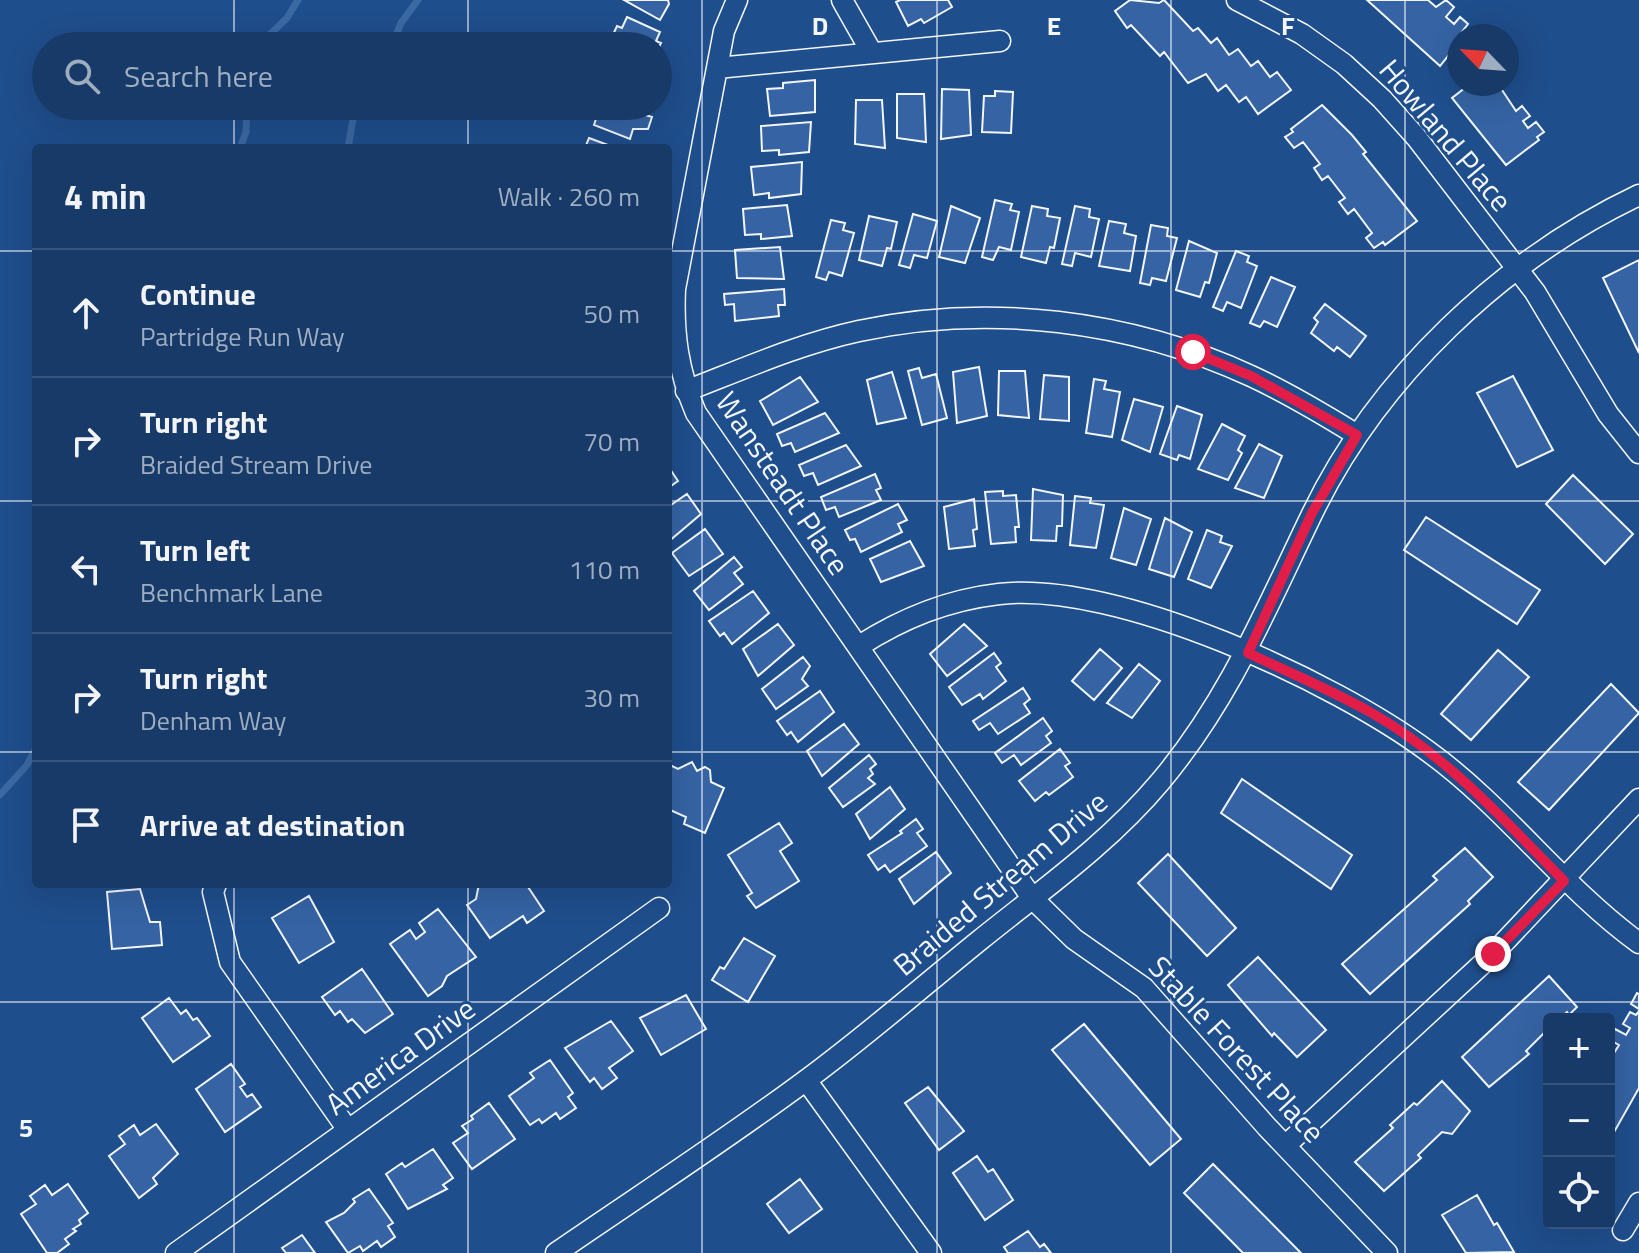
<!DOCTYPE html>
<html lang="en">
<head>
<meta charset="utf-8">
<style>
  body { margin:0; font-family:"Titillium Web",sans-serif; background:#244571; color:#f1f3f6 }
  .controls { position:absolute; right:24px; bottom:24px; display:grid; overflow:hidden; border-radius:8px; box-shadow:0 8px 32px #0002 }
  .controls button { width:72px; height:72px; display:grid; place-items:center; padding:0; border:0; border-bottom:2px solid #36547d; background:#173a69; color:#f1f3f6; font:40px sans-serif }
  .compass { position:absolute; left:1447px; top:24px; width:72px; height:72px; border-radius:50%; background:#173a69; box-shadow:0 8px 32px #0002; rotate:295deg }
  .stop { position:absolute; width:24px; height:24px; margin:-18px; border:6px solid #e11d48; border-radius:50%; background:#fff }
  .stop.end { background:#e11d48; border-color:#fff; box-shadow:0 2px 8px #0008 }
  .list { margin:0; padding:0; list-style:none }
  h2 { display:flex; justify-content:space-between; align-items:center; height:104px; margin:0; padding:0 32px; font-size:34px }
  h2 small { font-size:26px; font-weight:400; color:#9eadc0 }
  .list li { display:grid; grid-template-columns:52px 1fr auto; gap:24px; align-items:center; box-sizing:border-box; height:128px; padding:0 32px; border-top:2px solid #36547d }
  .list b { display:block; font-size:30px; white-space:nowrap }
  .list p { margin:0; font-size:26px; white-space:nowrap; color:#9eadc0 }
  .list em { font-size:26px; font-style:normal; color:#9eadc0 }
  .icon { flex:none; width:44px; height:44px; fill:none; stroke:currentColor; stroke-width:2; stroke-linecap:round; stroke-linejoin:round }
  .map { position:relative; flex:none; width:1639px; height:1253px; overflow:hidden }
  .search { position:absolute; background:#173a69; box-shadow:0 8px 32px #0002; left:32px; top:32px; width:640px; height:88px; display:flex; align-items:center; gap:20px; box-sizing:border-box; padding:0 28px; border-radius:44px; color:#9eadc0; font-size:30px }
  .panel { position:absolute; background:#173a69; box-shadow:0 8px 32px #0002; left:32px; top:144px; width:640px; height:744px; border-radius:8px }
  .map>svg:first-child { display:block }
</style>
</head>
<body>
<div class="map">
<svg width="1639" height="1253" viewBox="0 0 1639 1253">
  <rect width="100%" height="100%" fill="#1f4e8c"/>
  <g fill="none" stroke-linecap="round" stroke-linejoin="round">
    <path stroke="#3b69a3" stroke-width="7" d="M258,46L287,18L298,0
      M392,46L401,23L418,0
      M240,148L246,132L247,106
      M348,148L353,119L365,106
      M0,795L27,765L36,748"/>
  </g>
  <path fill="#3563a3" stroke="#f2f6ff" stroke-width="2" d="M624,0H668L669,4L660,20Z
    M900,0H948L952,7L924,23L921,19L908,26L896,2Z
    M1130,0L1159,3L1164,0L1193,31L1198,28L1211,43L1217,38L1229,55L1238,49L1251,66L1258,61L1270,77L1277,72L1291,90L1258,114L1246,97L1239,102L1226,85L1218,91L1206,74L1188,83L1164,52L1160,56L1131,25L1127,28L1115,11Z
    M1367,0H1428L1436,7L1446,0L1454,7L1446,17L1454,24L1460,17L1468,24L1462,32L1465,35L1459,36V42L1440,66Z
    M627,17L660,32L656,41L661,43L658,49V46L609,43L617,26L622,28Z
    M815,80V112L770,116L767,89L783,88V83Z
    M1470,84H1498L1516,111L1522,106L1530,116L1523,121L1528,128L1536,122L1544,132L1537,137L1539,140L1506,165L1452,98Z
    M942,89L969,90L971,135L941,139Z
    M995,91L1013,92L1011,133L982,132L984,96H995Z
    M897,94H924L926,142L897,138Z
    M856,100H882L885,148L855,144Z
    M1322,105L1352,135L1366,152L1363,154L1417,221L1385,245L1383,242L1374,248L1366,238L1372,233L1354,209L1348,214L1339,202L1345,198L1328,176L1322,180L1314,168L1320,164L1303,142L1294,148L1285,137L1293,132L1291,129Z
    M594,106H614L652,117L648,129H633L630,139L594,125L597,116L591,114Z
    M811,122L809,152L779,155V150L762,151L761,126Z
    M589,138L616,148H585Z
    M802,162L801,194L769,198V193L754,195L751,167Z
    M995,200L1012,204L1010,210L1019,212L1011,250L999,247L993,260L982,257Z
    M787,205L792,236L761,239V234L745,235L743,209Z
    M951,206L980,218L965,263L939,257Z
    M1032,206L1048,209L1047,216L1060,218L1054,248L1050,247L1046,263L1021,257Z
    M1075,206L1090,209L1089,217L1099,219L1091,257L1075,253L1072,266L1062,264Z
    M913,214L937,221L927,258L914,255L910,268L899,265Z
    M869,216L897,222L891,249L887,248L882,266L859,260Z
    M831,220L845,223L843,230L854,233L842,276L829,272L826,280L816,277Z
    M1109,221L1126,224L1124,233L1136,236L1130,271L1099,266Z
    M1151,225L1168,228L1167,236L1177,238L1166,281L1152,278L1150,285L1140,283Z
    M1189,241L1217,253L1209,283L1205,282L1200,297L1176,290Z
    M780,247L784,279L737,278L735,250Z
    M1236,251L1249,256L1247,262L1257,266L1241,308L1227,302L1223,311L1213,307Z
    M1639,260V353L1603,278Z
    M1271,277L1295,287L1277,327L1264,321L1260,327L1250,323Z
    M784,289L785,305H778L779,316L735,321L734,304L725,305L724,294Z
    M1325,304L1366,336L1350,357L1337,347L1334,351L1311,333L1318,322L1314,318Z
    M979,367L987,416L957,423L953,372Z
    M919,368L922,378L936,374L947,418L922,425L908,371Z
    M999,371H1025L1029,418L998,415Z
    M892,372L906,418L877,424L867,380Z
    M1044,375L1069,377V421L1040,419Z
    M1513,376L1553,450L1517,467L1477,393Z
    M800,377L818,402L773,425L760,401Z
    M1094,379L1106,381L1104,389L1120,392L1112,437L1086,433Z
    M1134,399L1163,407L1150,452L1122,440Z
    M1177,406L1202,415L1190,459L1179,455L1177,460L1160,454Z
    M825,413L839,433L795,452L791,443L782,446L777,434Z
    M1222,424L1245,436L1238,450L1242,453L1228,480L1198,469Z
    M1259,444L1282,456L1264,498L1235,488Z
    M846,445L861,466L818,485L813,473L804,476L799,465Z
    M668,466L678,481L668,488Z
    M875,474L881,488L876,490L881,500L839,517L835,507L826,510L821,497Z
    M1573,475L1633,534L1605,564L1546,504Z
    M1033,489L1063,495L1062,526H1057L1056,541L1031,540Z
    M1003,491V496L1016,495L1019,527H1015L1016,542L991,544L985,492Z
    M687,494L701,514L668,542V507Z
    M1075,496L1091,498L1090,503L1104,505L1096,548L1070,545Z
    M974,499L977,529L973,530L975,546L949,549L944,507Z
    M898,504L907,520L898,524L902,532L861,552L855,539L850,540L845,530Z
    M1124,508L1151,519L1136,565L1111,558Z
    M1426,517L1540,590L1517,624L1404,550Z
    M1165,518L1192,532L1174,577L1149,569Z
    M705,529L723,554L689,576L672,553Z
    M1207,530L1222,536L1220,542L1232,546L1211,588L1188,579Z
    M910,541L924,566L881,582L870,559Z
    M734,557L742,567L734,573L743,584L709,610L694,591Z
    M753,591L769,613L732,644L724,633L720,636L709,621Z
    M778,624L794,645L758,676L743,649Z
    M964,624L987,646L947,676L930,654Z
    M1100,649L1122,668L1094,700L1072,681Z
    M1498,650L1529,677L1471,740L1441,714Z
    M994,653L1001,663L996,667L1006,681L983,699L980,694L962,705L949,687Z
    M803,657L810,666L802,679L808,686L776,709L762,689Z
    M1139,664L1160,681L1132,718L1107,703Z
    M1611,684L1639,713L1549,810L1518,782Z
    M1023,688L1030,699L1024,704L1030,713L998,734L990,723L979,730L973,721Z
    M820,691L834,712L798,742L791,732L787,735L777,721Z
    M1043,718L1052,731L1046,736L1051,743L1021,765L1014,755L1002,763L995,753Z
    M844,724L859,744L822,776L807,751Z
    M1060,749L1070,763L1065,766L1073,777L1049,795L1046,792L1035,801L1019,781Z
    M869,755L876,764L870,769L873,774L868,778L875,784L843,807L829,788Z
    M692,762L697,771L705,767L710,770L711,782L724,788L705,833L684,824L686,817L668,809V764L678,769Z
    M1242,779L1352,855L1331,889L1221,813Z
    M890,787L905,809L870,839L856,814Z
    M916,819L923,829L917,833L927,846L890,872L885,865L878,870L868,855L902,833L900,831Z
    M779,823L792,843L780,851L799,881L756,908L747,896L752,893L728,855Z
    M1465,848L1493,877L1468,901L1470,904L1370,994L1342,964L1437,880L1433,876Z
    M936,852L951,873L914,904L899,879Z
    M1168,854L1236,928L1207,956L1138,883Z
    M479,884H526L544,911L527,923L523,916L490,938L467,905L476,899Z
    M140,889L150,922H160L162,945L112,949L107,892Z
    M309,896L334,942L299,963L272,918Z
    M438,909L476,957L447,976L442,986L428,996L390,944L410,930L416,939L425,932L419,923Z
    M744,938L775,956L748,1002L712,980L720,967L724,969Z
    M1258,957L1326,1030L1297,1057L1274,1033L1272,1036L1228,985Z
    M362,969L393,1014L365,1033L352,1019L348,1022L340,1011L335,1015L322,997Z
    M1549,976L1577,1007L1569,1015L1567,1012L1559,1019H1549V1028L1526,1051L1529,1054L1489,1087L1462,1057Z
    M1637,993L1639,994V1009L1631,1004Z
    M686,995L706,1029L661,1055L640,1018Z
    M169,998L181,1014L186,1010L193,1020L197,1018L210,1036L173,1062L142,1018Z
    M1639,1011V1088L1609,1141V1061L1619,1045L1610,1040L1615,1029L1626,1035L1630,1028L1623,1024L1630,1012L1636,1015Z
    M611,1021L633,1051L609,1068L617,1078L602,1089L594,1078L590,1082L565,1048Z
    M1084,1024L1181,1139L1150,1165L1052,1050Z
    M550,1060L573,1093L568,1097L576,1108L560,1119L556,1113L542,1123L539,1119L530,1125L509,1096L534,1078L530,1073Z
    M231,1064L245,1084L240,1087L247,1097L252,1094L261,1107L225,1132L196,1089Z
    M1442,1081L1470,1111L1452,1134L1442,1132L1418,1155L1421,1158L1384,1191L1355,1162L1393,1128L1390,1125L1414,1103L1417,1105Z
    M928,1087L964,1131L939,1150L905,1103Z
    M489,1103L515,1139L472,1169L453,1143L468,1133L462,1126L473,1119L471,1116Z
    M156,1124L178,1154L153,1178L157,1184L139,1198L109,1156L125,1144L119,1136L134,1125L140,1135Z
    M433,1149L453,1178L443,1185L447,1189L408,1209L386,1174L402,1163L405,1167Z
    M977,1156L988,1172L993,1169L1013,1200L985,1220L953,1173Z
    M1213,1164L1301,1253H1243L1184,1193Z
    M800,1179L822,1209L789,1233L767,1204Z
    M68,1184L88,1213L79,1220L81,1224L73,1229L76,1231L65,1239L69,1244L57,1253H47L21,1214L36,1204L30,1196L45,1185L52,1195Z
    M369,1189L393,1223L388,1226L395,1237L381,1247L377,1241L363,1251L360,1246L348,1253L326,1222L344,1213L355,1202L353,1199Z
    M1477,1195L1494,1225L1497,1223L1514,1252L1466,1253L1442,1215Z
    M1028,1231L1040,1247L1044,1244L1051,1253H1008L1004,1247Z
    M302,1235L315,1253H286L282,1248Z"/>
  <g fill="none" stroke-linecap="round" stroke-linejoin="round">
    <defs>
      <path id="street" d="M737,0L724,31L675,289C673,333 678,371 696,413L1032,898L1074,939L1144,988L1267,1127L1387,1253
        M842,0L872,53
        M1237,0L1302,34L1344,64L1382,99L1416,137L1535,292L1608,414L1639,453
        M717,68L1000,41
        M686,391C743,369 799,344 859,331C989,303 1130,320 1251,376C1288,393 1323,414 1357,435
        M859,646C903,618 947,600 999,594C1117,580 1335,682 1429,752C1506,808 1562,887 1639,943
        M216,884L213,892L230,962L348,1130
        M806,1080L931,1253
        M1285,1146L1493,954L1639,799
        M1623,1230L1639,1203
        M176,1253L659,908
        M556,1253C639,1196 724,1141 805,1081C865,1037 922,987 980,940C1042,890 1108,844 1160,782C1229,700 1266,609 1312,514C1378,377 1502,260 1639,195"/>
    </defs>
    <use href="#street" stroke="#f2f6ff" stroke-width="23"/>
    <use href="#street" stroke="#1f4e8c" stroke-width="20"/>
  </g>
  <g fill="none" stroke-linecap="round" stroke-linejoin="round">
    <path stroke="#e11d48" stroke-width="10" d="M1193,352L1251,376L1357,435L1312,513L1248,653C1288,672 1331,690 1370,712C1445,754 1504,820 1564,881L1493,954"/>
  </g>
  <path fill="none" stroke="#f2f6ff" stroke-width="2" stroke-opacity="0.55" d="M234,0V46M468,0V46M702,0V1253M937,0V1253M1171,0V1253M1405,0V1253M234,106V148M468,106V148M0,251H36M668,251H1639M0,501H36M668,501H1639M0,752H36M668,752H1639M234,884V1253M468,884V1253M0,1002H1639"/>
  <g text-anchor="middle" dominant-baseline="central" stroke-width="6" stroke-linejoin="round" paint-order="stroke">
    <g font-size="30" fill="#f2f6ff" stroke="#1f4e8c">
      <text transform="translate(1446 135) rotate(50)">Howland Place</text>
      <text transform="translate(783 483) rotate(56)">Wansteadt Place</text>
      <text transform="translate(1000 883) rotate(-40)">Braided Stream Drive</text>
      <text transform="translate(1237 1049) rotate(47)">Stable Forest Place</text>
      <text transform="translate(400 1056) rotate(-36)">America Drive</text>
    </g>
  </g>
  <g font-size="26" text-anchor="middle" font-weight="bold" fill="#f2f6ff" stroke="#1f4e8c" stroke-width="6" stroke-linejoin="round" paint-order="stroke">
    <text x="820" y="35">D</text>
    <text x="1054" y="35">E</text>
    <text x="1288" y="35">F</text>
    <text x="26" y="1137">5</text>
  </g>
</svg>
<div class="controls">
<button>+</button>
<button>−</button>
<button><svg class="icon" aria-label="locate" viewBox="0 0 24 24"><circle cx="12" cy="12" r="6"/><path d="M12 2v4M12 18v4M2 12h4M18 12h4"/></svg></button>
</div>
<svg class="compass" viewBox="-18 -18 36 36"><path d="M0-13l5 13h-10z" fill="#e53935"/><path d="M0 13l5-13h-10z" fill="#9eadc0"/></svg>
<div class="stop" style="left:1193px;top:352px"></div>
<div class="stop end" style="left:1493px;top:954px"></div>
<div class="search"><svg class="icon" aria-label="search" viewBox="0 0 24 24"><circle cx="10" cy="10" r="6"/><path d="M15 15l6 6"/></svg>Search here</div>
<section class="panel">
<h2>4 min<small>Walk · 260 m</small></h2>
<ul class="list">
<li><svg class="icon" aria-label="ahead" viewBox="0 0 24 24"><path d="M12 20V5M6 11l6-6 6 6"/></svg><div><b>Continue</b><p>Partridge Run Way</p></div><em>50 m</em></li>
<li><svg class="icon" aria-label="right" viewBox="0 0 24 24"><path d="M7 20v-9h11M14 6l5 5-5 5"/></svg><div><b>Turn right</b><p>Braided Stream Drive</p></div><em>70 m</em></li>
<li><svg class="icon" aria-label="left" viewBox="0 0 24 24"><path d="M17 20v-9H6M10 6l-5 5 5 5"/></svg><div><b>Turn left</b><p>Benchmark Lane</p></div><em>110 m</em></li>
<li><svg class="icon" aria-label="right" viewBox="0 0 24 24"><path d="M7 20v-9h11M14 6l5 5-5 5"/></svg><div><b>Turn right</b><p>Denham Way</p></div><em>30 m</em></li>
<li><svg class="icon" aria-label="arrive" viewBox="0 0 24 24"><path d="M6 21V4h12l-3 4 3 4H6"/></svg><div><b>Arrive at destination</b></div></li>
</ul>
</section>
</div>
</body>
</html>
